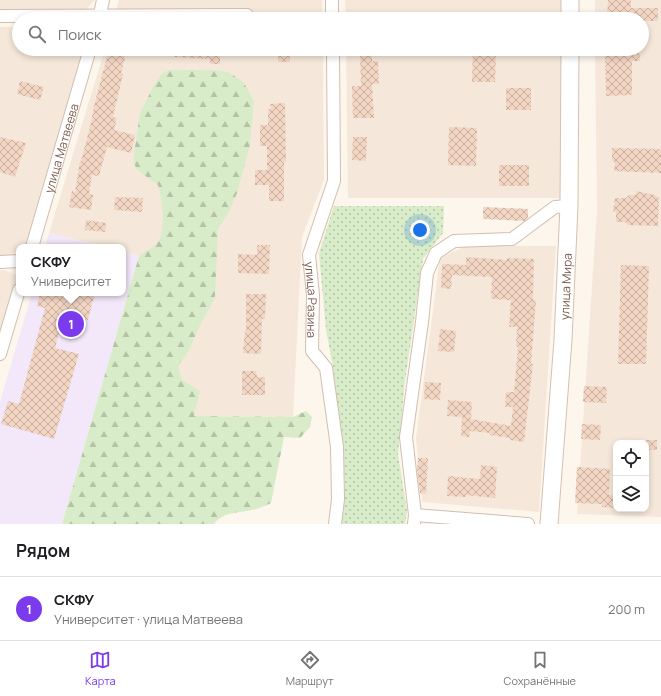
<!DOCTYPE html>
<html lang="ru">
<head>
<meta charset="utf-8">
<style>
  body { margin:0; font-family:Manrope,sans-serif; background:#f2f2f2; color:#202124 }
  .controls { position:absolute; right:12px; bottom:12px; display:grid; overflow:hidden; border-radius:8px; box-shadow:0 2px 6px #0003 }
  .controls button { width:36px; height:36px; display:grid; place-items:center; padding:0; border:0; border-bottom:1px solid #e0e0e0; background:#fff; color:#202124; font:20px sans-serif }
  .you { position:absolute; left:420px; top:230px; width:14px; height:14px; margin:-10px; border:3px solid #fff; border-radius:50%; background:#1a73e8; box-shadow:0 0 0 6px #1a73e833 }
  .badge { display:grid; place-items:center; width:26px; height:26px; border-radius:50%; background:#7c3aed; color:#fff; font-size:13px; font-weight:700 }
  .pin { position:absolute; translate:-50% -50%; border:2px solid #fff; box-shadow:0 1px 4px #0006 }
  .popup { position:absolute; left:16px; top:244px; width:110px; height:52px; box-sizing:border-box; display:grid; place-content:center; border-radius:8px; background:#fff; filter:drop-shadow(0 1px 3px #0005); font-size:13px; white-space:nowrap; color:#757577 }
  .popup b { font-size:15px; color:#202124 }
  .popup::after { content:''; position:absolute; left:50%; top:100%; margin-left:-8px; border:8px solid transparent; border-top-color:#fff }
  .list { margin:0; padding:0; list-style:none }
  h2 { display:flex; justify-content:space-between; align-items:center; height:52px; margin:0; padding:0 16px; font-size:17px }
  h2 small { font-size:13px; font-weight:400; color:#757577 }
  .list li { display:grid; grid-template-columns:26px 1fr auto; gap:12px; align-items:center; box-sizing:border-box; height:64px; padding:0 16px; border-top:1px solid #e0e0e0 }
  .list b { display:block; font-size:15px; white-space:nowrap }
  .list p { margin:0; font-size:13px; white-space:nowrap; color:#757577 }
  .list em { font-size:13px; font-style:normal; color:#757577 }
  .icon { flex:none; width:22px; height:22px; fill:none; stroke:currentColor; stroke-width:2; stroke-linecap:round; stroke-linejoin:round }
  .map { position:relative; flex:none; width:661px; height:524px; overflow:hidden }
  .search { position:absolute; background:#fff; box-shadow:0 2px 6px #0003; left:12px; right:12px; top:12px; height:44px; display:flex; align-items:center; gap:10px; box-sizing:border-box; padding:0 14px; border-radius:22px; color:#757577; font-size:15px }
  .sheet { height:116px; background:#fff }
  nav { display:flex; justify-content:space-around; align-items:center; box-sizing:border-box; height:56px; border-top:1px solid #e0e0e0; background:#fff; font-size:11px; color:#757577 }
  nav a { display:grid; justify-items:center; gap:2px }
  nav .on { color:#7c3aed }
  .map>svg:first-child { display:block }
</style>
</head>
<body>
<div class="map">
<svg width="661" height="524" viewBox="0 0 661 524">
  <defs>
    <pattern id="grass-dots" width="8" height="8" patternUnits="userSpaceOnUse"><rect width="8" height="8" fill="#d8ecc9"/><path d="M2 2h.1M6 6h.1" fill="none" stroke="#b4c2a5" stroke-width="1.8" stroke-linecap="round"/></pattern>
    <pattern id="forest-firs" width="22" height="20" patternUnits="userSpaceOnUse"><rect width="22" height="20" fill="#d8ecc9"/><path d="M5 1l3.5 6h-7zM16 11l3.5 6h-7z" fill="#b4c2a5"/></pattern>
    <pattern id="building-cross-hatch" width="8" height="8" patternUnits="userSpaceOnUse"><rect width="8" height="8" fill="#f3d5c3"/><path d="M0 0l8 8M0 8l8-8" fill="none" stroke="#cab0a1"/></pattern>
  </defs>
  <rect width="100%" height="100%" fill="#fdf6ec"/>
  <path fill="#f5e8da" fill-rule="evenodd" d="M0,0H95L86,9L0,11Z
    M119,0H322L323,19H114Z
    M345,0H561L562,19H346Z
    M595,0H661V517L577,514L597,210L595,49H642V19H595ZM616,443H646V509H616Z
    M0,27H19V49H85L32,243L25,247H19V250L10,255L0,256Z
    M105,49H323L324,180L302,237L293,417L194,416L139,256L123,252V247H105L49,233Z
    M346,49H562L563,198H348Z
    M466,246H556L539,512L422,502L416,438L440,258Z
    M0,270H4L19,276V281L0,344Z"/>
  <path fill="#f3e8fa" d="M49,233L105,247H45Z
    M123,252L139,256L62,524H0V402L32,293H123Z"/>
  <path fill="url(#grass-dots)" d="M334,206H444L443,233L423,259L405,381L398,454L407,511L405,524H341L345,483L333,367L326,330L319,253Z"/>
  <path fill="url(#forest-firs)" d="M170,70H211L228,72L242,81L247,88L254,102L250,145L237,193L230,210L218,229L215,298L200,325L188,352L178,366L182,380L200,391L194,416L293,417L306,411L312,417L310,427L300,438L284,437L271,503C266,505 261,508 256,509C242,513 223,511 214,524H62L139,256C144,252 153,248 157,243C167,230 162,199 158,185L137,170L134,163V154L140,113L153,87L162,73Z"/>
  <path fill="url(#building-cross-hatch)" d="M608,0H631V8H658V21H642V19H607Z
    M109,49H127L121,74H123L113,117L117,118L114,130L135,135L131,153L107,147L99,176L92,175L89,194L93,195L91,210L69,207L72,191L75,192L80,161H81L91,123L94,106Z
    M174,49H220V64H210V59L174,57Z
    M278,49H290V62H278Z
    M473,49H496L495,82H472Z
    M605,49H639L640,61H632V95L606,96Z
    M360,51H372V61H378L379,84H372L374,118H353L352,86H361Z
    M20,81L44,87L40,100L17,94Z
    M506,88H531V110H506Z
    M285,103L286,162H284V201H269V185H255V170H267V146H260V125H268V109H271L270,104Z
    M449,127L477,128L476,166L448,165Z
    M0,137L26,143L15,177L0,172Z
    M353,137H367L366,161L352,160Z
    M612,148L661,149V173L614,171L615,163L612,160Z
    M499,165H529V186H499Z
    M636,191L655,195L659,198L658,226L628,225L625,222H616V212H613L615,198H626L629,195H636Z
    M115,197L143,198L142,212L114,210Z
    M483,207L528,209V218L524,221L483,219Z
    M86,220L106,223L105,232L85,230Z
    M257,245H270L269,274L238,273V254L257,255Z
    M466,257L507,260V258L534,259L533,300H536L531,364H533L524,442L510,440V438L490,435L491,433L470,431L469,437L461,436L462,417L447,416L448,400L472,402L471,419L511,426L513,407H505L506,392H514L518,347H516L517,327H509L511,300L491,299L492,277L452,275L451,289L441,288L442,264L466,265Z
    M621,265L649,266L646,364H618Z
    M40,293H95L88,320L64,314L55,348L79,354L54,439L1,424L8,401L19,404L45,308L37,306Z
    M246,294H266L265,319H262L261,354L243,353L245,331H246Z
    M440,329L456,331L454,352L438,351Z
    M242,371H256L257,377H265V395H242Z
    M425,382L441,383L440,400L424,399Z
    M584,386L607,387L606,403L583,402Z
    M582,424L601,425L600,440L581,439Z
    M646,440H657V450H646Z
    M418,458H428L426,494L420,493L417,469Z
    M481,465L497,467L495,498L466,495V497L447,496L448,476L480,479Z
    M577,467L610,469L609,495L616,496V508L602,507V504L575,503Z"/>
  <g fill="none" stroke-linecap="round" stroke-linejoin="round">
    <defs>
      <g id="minor">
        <path d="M332,0V19"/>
        <path d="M0,16L247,15"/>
        <path d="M99,19L103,0"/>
        <path id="s1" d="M333,49L334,181L309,255L313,295L312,351L326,368L337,447L338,499L335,524"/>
        <path id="s2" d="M32,247L90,49"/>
        <path d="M0,262L19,261"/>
        <path d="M0,354L19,290"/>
        <path d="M415,515L528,524"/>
        <path d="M414,524L415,515L406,437L422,322L427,273L436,253L454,241L512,239L555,207L569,206"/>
      </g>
      <g id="secondary">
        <path d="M570,19V0"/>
        <path id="s3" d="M549,524L563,340L569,206L570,49"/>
      </g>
    </defs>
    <use href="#minor" stroke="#d1beb0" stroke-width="14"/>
    <use href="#secondary" stroke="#d6c0b0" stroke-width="19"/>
    <use href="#minor" stroke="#fff" stroke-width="12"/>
    <use href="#secondary" stroke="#fff" stroke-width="17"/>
  </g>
  <g text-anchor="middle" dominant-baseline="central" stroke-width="4" stroke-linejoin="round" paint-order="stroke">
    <g font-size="12" fill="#7a5c4d" stroke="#fffaf3">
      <text stroke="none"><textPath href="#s2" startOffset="103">улица Матвеева</textPath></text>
      <text stroke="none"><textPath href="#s3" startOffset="238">улица Мира</textPath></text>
      <text stroke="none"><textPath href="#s1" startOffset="255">улица Разина</textPath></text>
    </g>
  </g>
</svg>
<div class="controls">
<button><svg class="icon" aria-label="locate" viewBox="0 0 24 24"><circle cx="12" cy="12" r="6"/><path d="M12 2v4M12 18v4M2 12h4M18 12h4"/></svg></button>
<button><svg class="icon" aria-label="layers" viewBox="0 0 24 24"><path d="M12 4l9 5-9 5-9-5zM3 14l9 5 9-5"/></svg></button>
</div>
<div class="you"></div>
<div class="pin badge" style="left:71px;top:324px">1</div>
<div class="popup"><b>СКФУ</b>Университет</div>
<div class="search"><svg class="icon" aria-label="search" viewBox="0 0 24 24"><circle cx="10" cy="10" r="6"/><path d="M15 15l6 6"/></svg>Поиск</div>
</div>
<section class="sheet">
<h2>Рядом<small></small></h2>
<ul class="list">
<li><span class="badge">1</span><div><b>СКФУ</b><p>Университет · улица Матвеева</p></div><em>200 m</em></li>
</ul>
</section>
<nav>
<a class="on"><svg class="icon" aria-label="map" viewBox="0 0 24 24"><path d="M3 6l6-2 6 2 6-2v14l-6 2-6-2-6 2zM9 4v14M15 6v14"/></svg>Карта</a>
<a><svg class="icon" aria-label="directions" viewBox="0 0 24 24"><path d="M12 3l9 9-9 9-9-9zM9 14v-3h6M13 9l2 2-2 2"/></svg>Маршрут</a>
<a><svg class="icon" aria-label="saved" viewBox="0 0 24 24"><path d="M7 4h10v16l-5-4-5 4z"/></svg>Сохранённые</a>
</nav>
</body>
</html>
